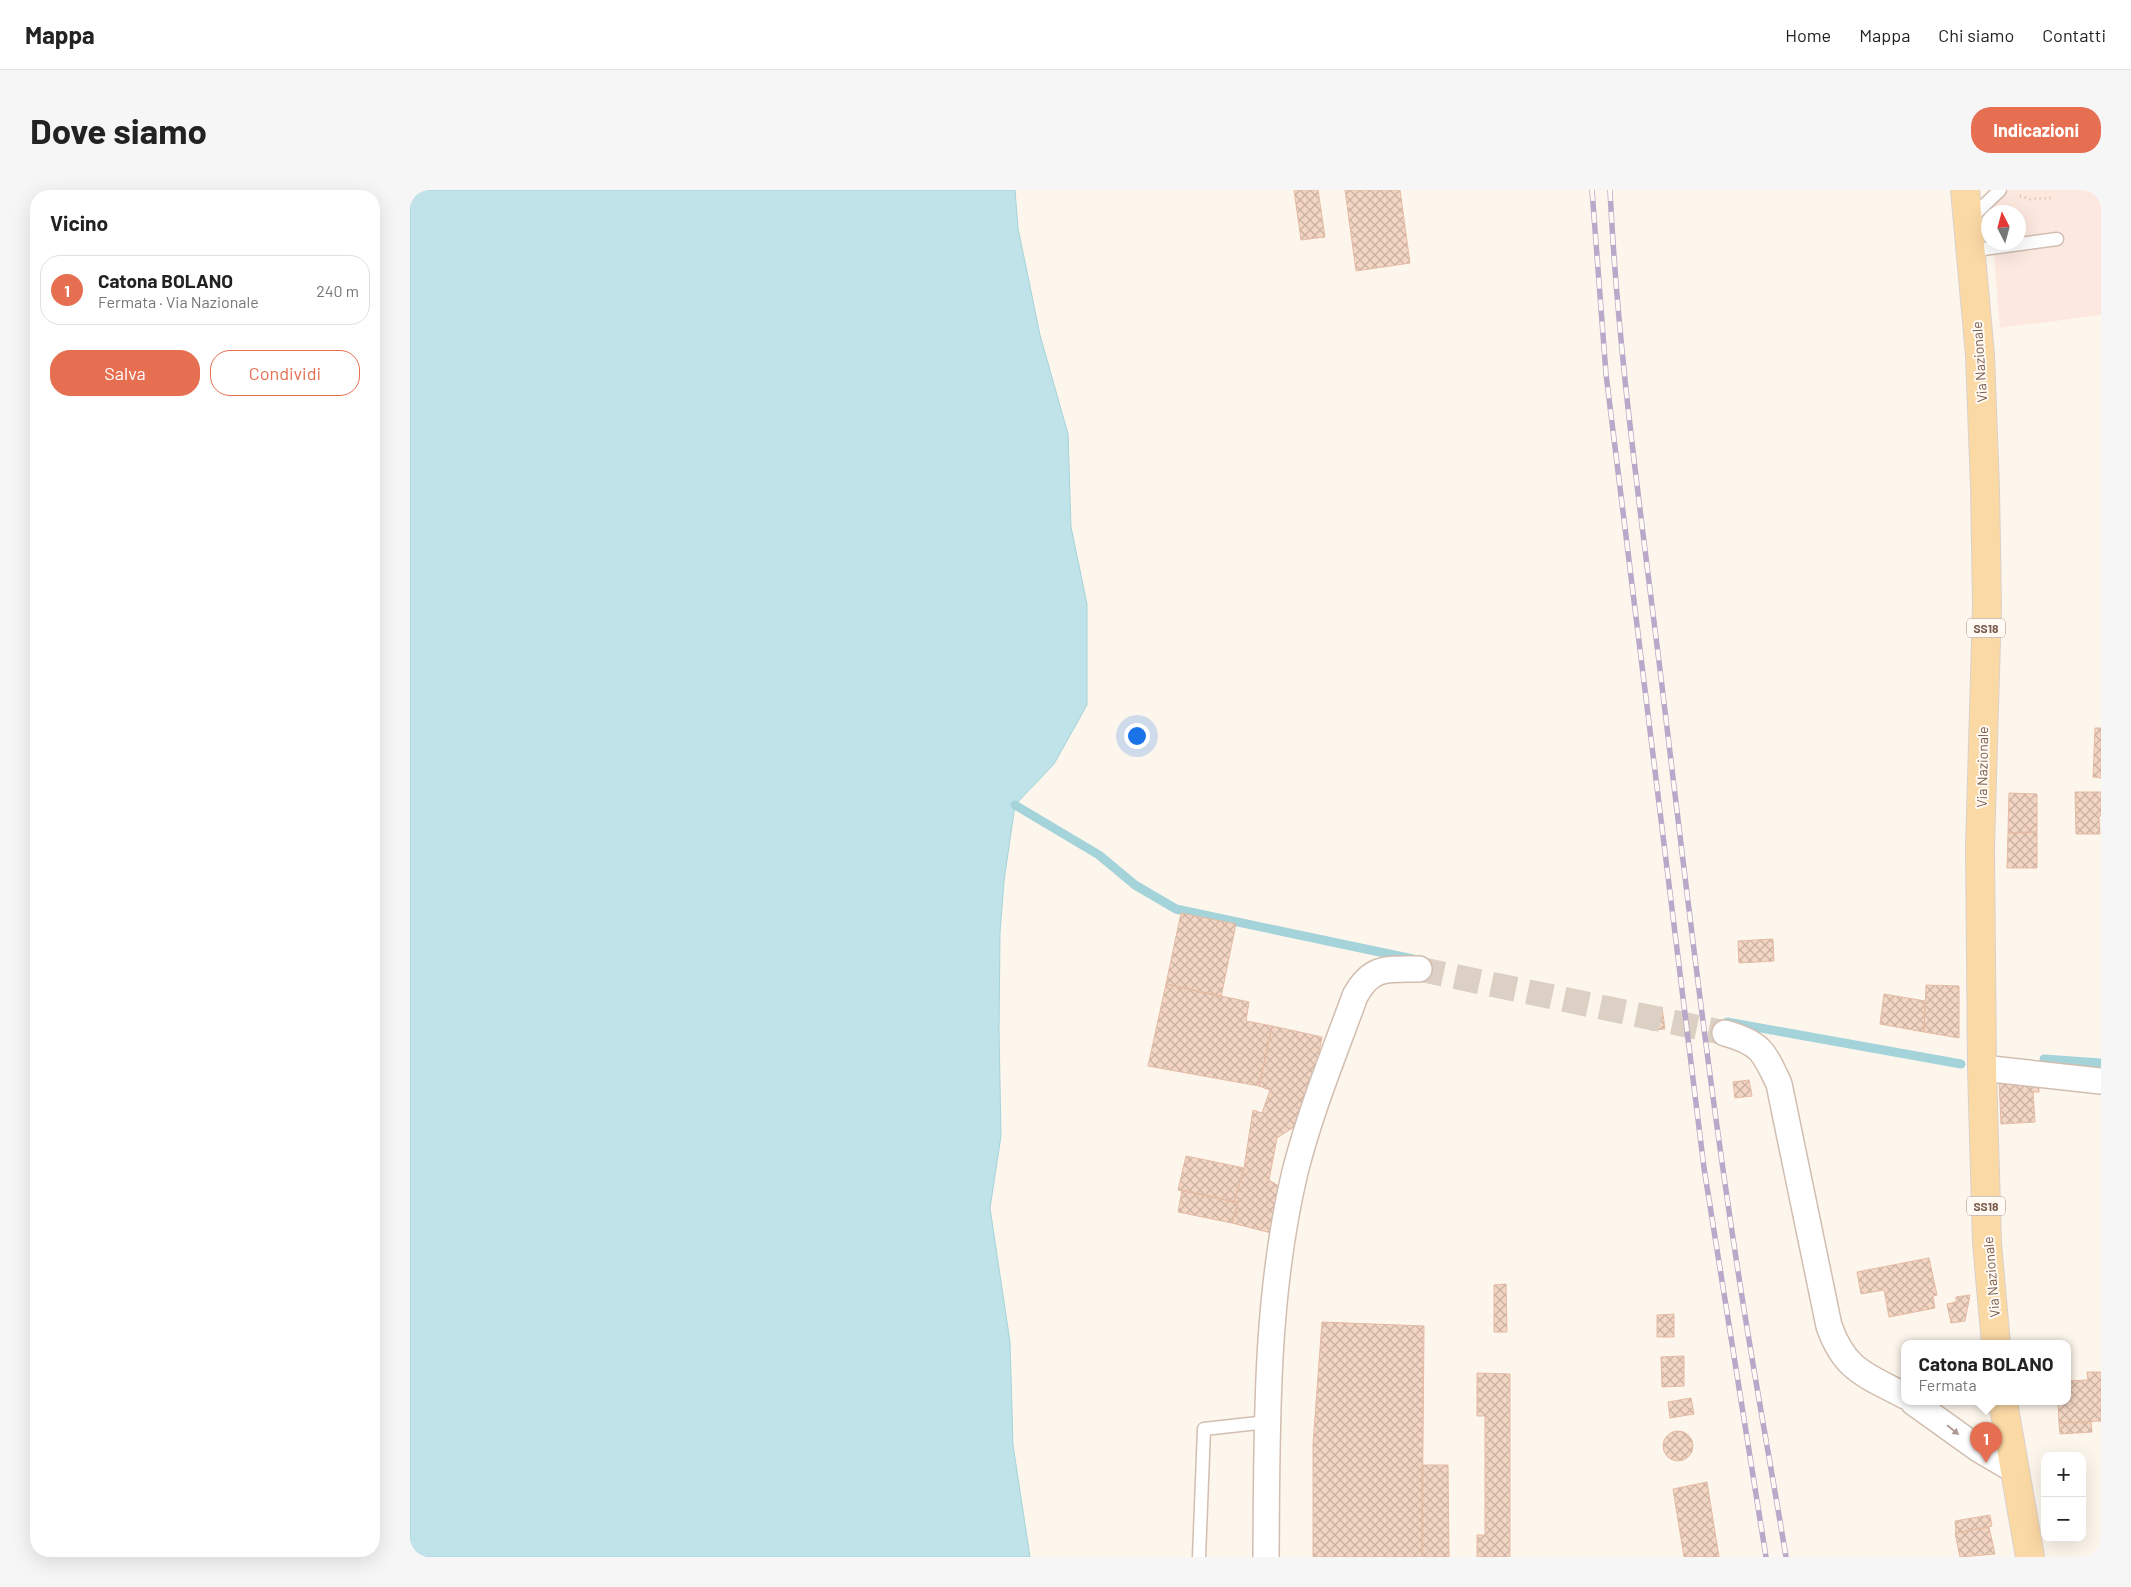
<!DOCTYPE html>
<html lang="it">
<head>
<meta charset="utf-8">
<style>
  body { margin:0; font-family:Barlow,sans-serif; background:#f6f6f6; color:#222 }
  .controls { position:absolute; right:15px; bottom:15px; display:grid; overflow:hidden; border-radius:10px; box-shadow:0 5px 20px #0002 }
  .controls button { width:45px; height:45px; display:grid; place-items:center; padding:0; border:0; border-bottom:1px solid #e0e0e0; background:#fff; color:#222; font:25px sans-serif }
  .compass { position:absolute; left:1571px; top:15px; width:45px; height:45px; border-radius:50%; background:#fff; box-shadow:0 5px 20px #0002; rotate:354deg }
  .you { position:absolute; left:726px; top:545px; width:18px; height:18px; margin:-12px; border:4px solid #fff; border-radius:50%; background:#1a73e8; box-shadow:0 0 0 8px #1a73e833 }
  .badge { display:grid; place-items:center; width:32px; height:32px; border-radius:50%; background:#e76f51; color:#fff; font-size:16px; font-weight:700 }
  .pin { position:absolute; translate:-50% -41px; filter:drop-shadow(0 1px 2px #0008) }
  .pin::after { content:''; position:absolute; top:26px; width:18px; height:15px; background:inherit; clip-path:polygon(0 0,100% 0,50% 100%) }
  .popup { position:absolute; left:1491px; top:1150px; width:170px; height:65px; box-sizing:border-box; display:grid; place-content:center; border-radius:10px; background:#fff; filter:drop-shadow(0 1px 4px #0005); font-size:16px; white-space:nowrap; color:#767676 }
  .popup b { font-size:19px; color:#222 }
  .popup::after { content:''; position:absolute; left:50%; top:100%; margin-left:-10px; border:10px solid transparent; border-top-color:#fff }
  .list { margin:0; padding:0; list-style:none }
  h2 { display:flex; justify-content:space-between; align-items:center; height:65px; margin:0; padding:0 20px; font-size:21px }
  h2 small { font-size:16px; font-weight:400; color:#767676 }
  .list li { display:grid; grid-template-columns:32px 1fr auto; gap:15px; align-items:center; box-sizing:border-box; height:70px; margin:0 10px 10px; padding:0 10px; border:1px solid #e0e0e0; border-radius:20px }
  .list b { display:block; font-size:19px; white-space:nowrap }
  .list p { margin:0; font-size:16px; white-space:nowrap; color:#767676 }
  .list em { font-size:16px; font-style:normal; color:#767676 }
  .actions { display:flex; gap:10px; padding:15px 20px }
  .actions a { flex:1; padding:11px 0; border:1px solid #e76f51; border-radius:20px; text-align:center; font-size:18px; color:#e76f51 }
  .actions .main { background:#e76f51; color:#fff }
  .map { position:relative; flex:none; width:1691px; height:1367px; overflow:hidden; border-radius:20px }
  header { display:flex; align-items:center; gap:30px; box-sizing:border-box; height:70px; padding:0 25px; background:#fff; border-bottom:1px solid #e0e0e0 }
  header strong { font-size:24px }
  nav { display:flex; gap:28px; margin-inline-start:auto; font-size:18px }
  .intro { display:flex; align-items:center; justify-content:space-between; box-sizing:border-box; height:120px; padding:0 30px }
  h1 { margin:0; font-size:35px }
  .button { padding:12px 22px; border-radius:20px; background:#e76f51; color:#fff; font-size:18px; font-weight:700 }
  main { display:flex; gap:30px; padding:0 30px }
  aside { flex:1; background:#fff; border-radius:20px; box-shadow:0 5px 20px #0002 }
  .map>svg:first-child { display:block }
</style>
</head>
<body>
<header>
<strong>Mappa</strong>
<nav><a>Home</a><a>Mappa</a><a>Chi siamo</a><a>Contatti</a></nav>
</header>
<div class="intro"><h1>Dove siamo</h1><a class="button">Indicazioni</a></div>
<main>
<aside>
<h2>Vicino<small></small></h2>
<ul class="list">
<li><span class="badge">1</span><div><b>Catona BOLANO</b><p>Fermata · Via Nazionale</p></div><em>240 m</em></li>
</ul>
<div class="actions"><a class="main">Salva</a><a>Condividi</a></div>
</aside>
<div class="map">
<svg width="1691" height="1367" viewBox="0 0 1691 1367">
  <defs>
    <pattern id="building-cross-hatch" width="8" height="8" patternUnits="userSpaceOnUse" patternTransform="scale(1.25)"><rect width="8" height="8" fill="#f3d5c3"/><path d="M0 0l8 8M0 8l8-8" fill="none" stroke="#cab0a1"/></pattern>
  </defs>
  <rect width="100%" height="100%" fill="#fdf6ec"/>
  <path fill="#fde8e0" d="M1579,0H1691V125L1590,138L1583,53L1608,52V22H1581Z"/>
  <path fill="#bfe3e8" stroke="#a5d3da" d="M0,0H605L608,38L630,145L658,244L661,337L677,414V515L644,574L605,615L594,691L590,743L589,841L591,946L580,1018L600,1152L603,1255L620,1367H0Z"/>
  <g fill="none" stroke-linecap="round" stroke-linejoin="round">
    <path stroke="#a5d3da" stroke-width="9" d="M605,615L689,665L725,695L766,719L1003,769
      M1317,832L1551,874
      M1634,869L1691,873"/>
  </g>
  <path fill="url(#building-cross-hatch)" stroke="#e6bba3" d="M884,0H908L915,47L891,50Z
    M935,0H990L1000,73L946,81Z
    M1685,538H1691V588L1683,587Z
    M1665,602H1691V626H1689L1690,644H1666Z
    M1599,603L1627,604V642L1598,643Z
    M1627,642V678H1597L1598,643Z
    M771,723L826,734L811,807L756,794Z
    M1363,749L1364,771L1329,773L1328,751Z
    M756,794L839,812L836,831L862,836L849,896L738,876Z
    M1516,795L1549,796V848L1514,842Z
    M1474,804L1515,811L1514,842L1470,834Z
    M1252,817L1255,839L1240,840L1239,819Z
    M862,836L912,847L898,920L884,937L867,948L859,990L872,998L865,1044L822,1033L828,1012H824L834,978L843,920L852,923L860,900L849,896Z
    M1589,889L1629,890V902H1623L1625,932L1591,934Z
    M1339,890L1342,906L1325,908L1323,892Z
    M776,966L834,978L824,1012L768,1000Z
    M772,1000L828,1012L822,1033L768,1022Z
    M1519,1068L1527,1105L1523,1106L1525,1118L1479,1127L1474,1100L1451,1104L1447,1082Z
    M1096,1094L1097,1142H1084V1095Z
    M1560,1105L1555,1131L1541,1133L1537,1114L1546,1112V1107Z
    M1264,1124V1147H1247V1125Z
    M912,1132L1014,1136L1012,1367H903V1254Z
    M1274,1166V1196L1252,1197L1251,1167Z
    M1677,1182H1691V1231L1649,1233L1648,1212H1657V1191L1678,1190Z
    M1067,1183L1100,1184V1367H1067V1345H1075V1226H1067Z
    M1281,1208L1284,1224L1260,1228L1258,1212Z
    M1681,1232L1682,1242L1650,1244L1649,1233Z
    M1253 1256a15 15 0 1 1 30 0a15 15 0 1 1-30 0Z
    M1012,1275H1038L1039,1367H1012Z
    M1297,1292L1309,1367H1274L1263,1299Z
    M1580,1325L1582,1336L1546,1343L1545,1331Z
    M1579,1337L1585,1364L1550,1367L1545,1343Z"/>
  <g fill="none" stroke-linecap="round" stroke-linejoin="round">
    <path stroke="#dcd0c4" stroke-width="25" stroke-dasharray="25 12" stroke-linecap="butt" d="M1009,779L1315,843"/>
    <defs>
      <path id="service" d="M1559,30L1590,0
        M1559,61L1647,49
        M789,1367L794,1239L857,1232"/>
      <path id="minor" d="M1315,843C1351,853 1354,862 1369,894L1419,1136C1435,1181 1456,1185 1495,1206
        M1572,878L1691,891
        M1503,1212L1570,1260L1604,1280
        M856,1367C857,1239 855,1108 885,982C900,922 924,864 945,806C961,776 977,779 1009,779"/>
      <path id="primary" d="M1555,0L1570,165L1575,298L1577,415L1570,658L1572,878L1577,1053L1586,1154
        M1593,1212L1620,1367"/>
    </defs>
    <use href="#service" stroke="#d1beb0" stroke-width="15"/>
    <use href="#minor" stroke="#d1beb0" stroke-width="28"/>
    <use href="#primary" stroke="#dad1cd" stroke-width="30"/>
    <path stroke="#d9b8a5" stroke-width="3" stroke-dasharray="1 4" stroke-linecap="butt" d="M1610,6L1620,9L1643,8"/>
    <use href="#service" stroke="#fff" stroke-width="12"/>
    <use href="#minor" stroke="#fff" stroke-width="25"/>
    <use href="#primary" stroke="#fbd9a5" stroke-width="28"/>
    <defs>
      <path id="rail" d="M1182,0L1196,184L1294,978L1356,1367
        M1200,0C1208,167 1232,331 1252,496C1276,695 1299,895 1330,1094C1344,1185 1361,1276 1376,1367"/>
    </defs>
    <use href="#rail" stroke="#b9a8c9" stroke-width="5.5"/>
    <use href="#rail" stroke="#fffaf3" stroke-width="4" stroke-dasharray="11" stroke-linecap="butt"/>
  </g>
  <defs><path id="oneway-solid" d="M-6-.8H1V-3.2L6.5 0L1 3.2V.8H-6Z" transform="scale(1.25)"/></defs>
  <use fill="#af9d94" href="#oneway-solid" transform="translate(1543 1240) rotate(39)"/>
  <g text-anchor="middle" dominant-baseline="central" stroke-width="4" stroke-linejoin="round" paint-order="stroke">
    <g fill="#fffaf3" stroke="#a28b7f" stroke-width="1">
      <rect x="1557" y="428.5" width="38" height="19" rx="4"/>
      <rect x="1557" y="1006.5" width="38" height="19" rx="4"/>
    </g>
    <g font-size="12" font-weight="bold" fill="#7a5c4d">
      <text x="1576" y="438">SS18</text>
      <text x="1576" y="1016">SS18</text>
    </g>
    <g font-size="14" fill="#7a5c4d" stroke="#fffaf3">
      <text transform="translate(1569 172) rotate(-94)">Via Nazionale</text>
      <text transform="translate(1572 577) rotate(-89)">Via Nazionale</text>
      <text transform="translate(1581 1087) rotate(-95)">Via Nazionale</text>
    </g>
  </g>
</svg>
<div class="controls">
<button>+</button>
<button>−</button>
</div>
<svg class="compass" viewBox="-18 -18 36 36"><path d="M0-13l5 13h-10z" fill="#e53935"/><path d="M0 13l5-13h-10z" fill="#767676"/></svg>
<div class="you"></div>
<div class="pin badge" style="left:1576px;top:1273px">1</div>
<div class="popup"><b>Catona BOLANO</b>Fermata</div>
</div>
</main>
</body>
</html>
